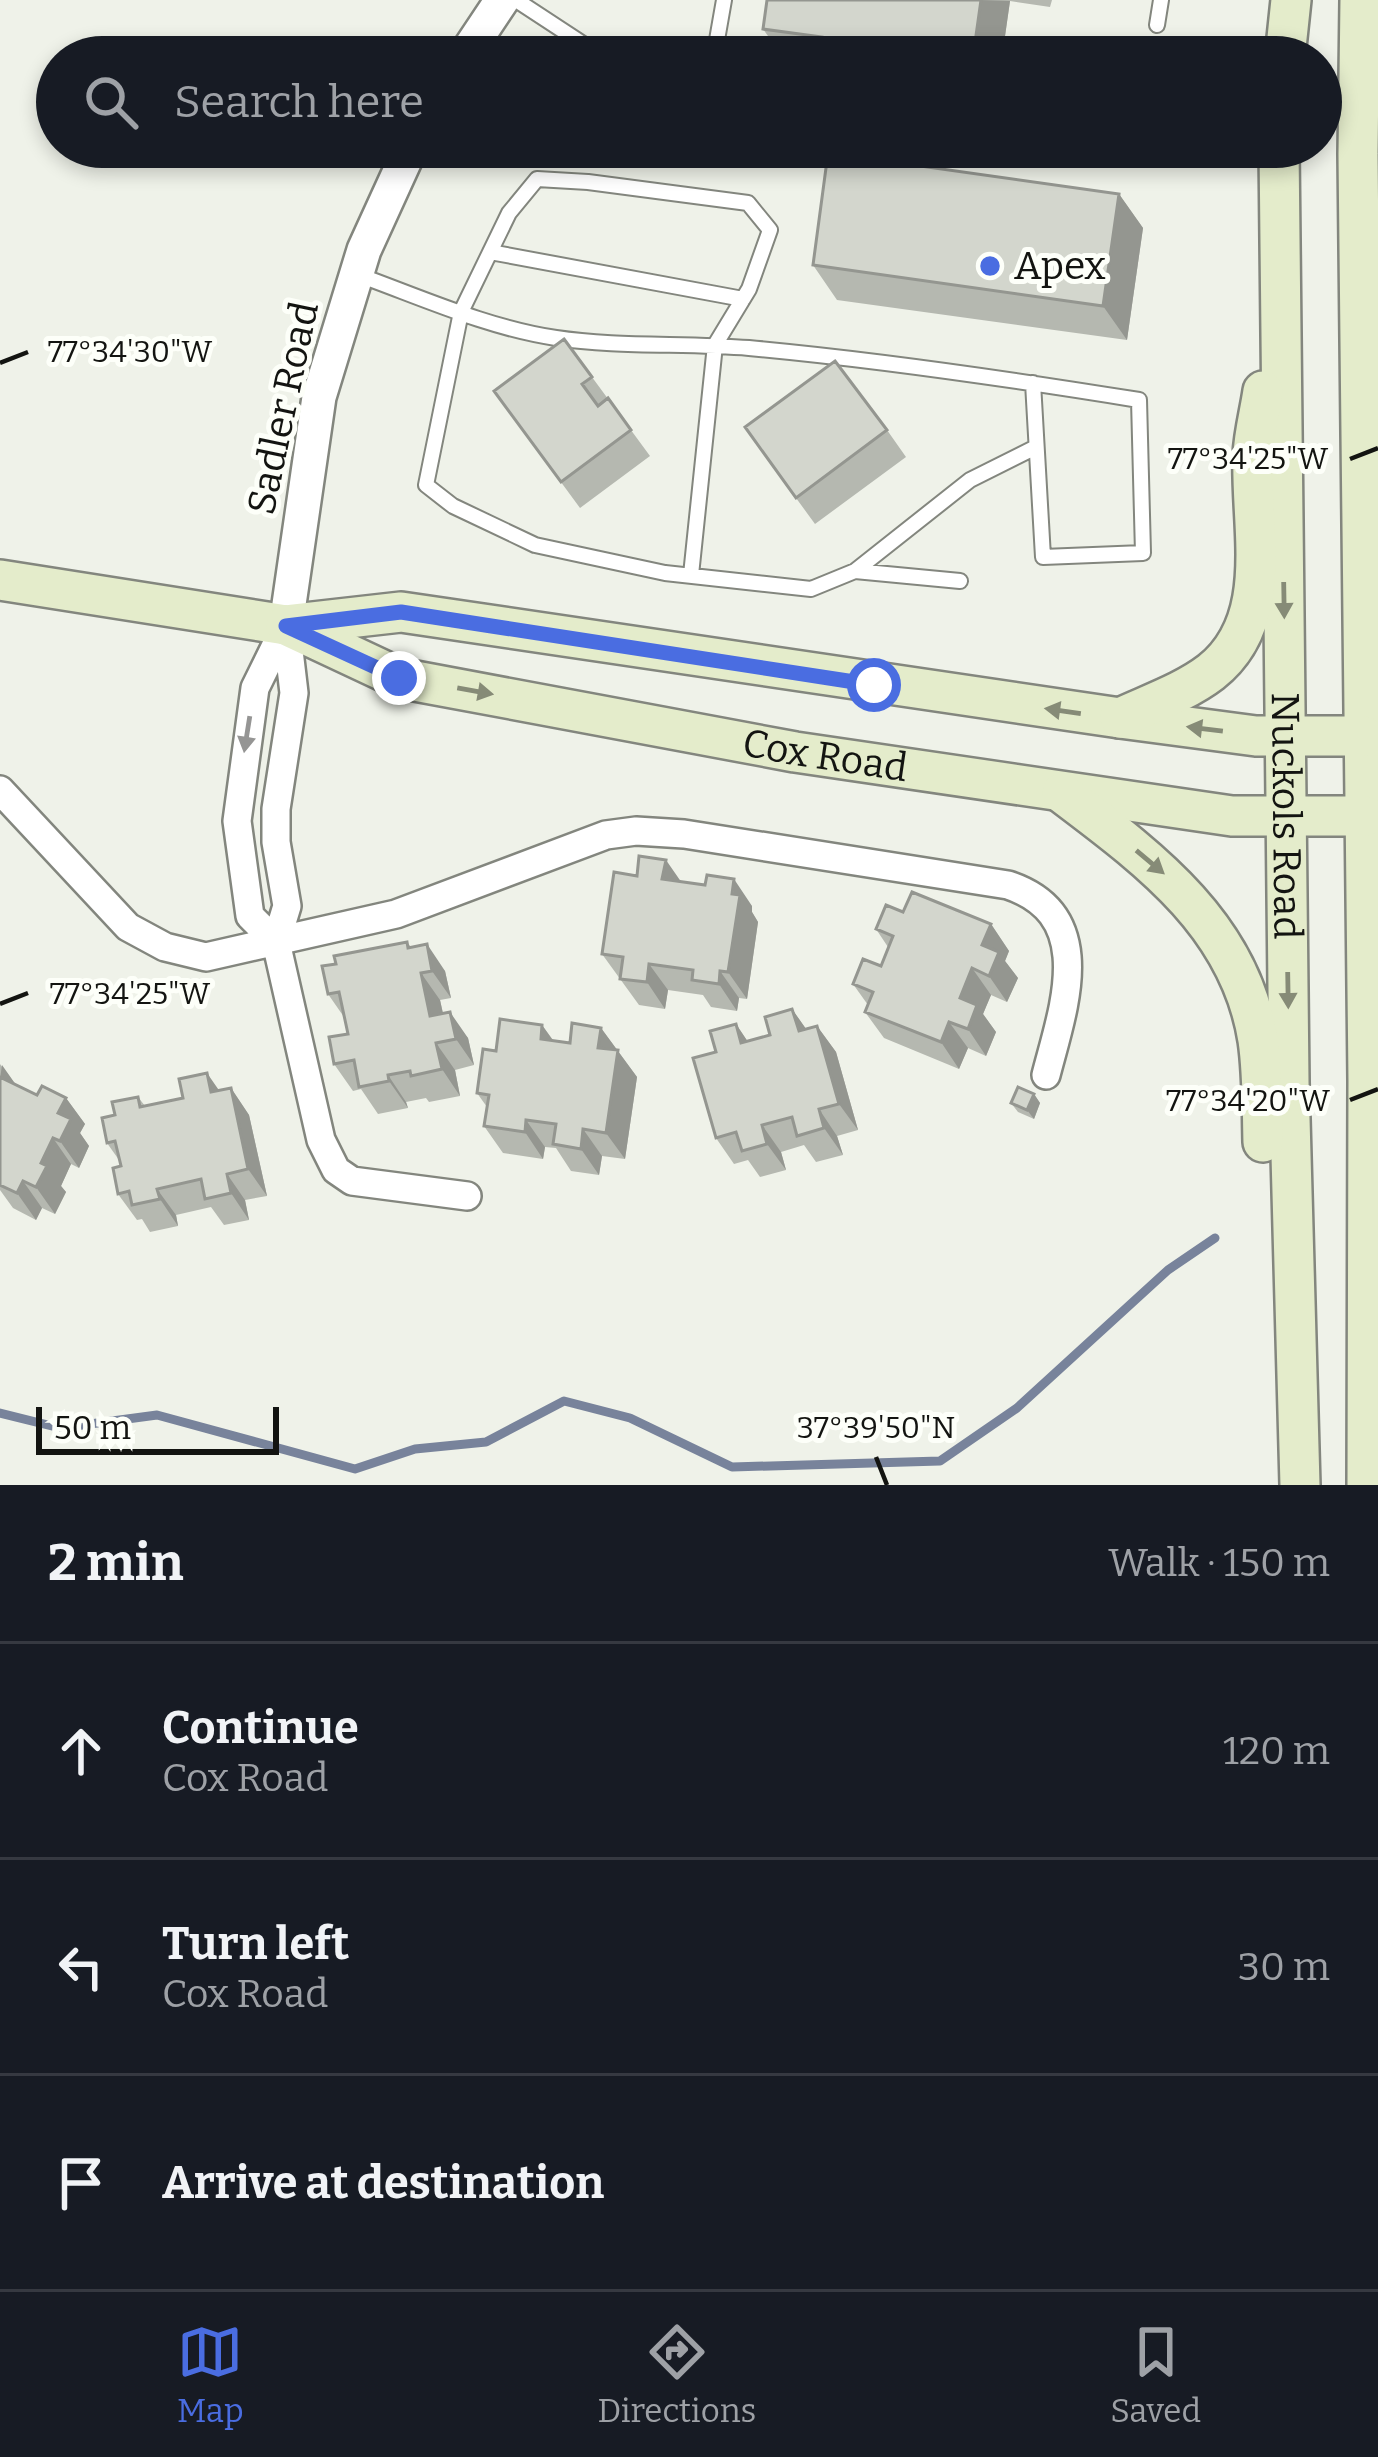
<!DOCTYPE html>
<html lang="en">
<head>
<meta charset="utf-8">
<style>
  body { margin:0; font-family:Bitter,serif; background:#20242c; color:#f1f3f6 }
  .scale { position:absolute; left:36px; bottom:30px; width:243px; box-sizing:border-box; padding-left:12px; border:6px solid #131411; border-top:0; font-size:33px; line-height:42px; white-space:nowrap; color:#131411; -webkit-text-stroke:9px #fdfff9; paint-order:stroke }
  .stop { position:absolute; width:36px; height:36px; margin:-27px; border:9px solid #4a6de1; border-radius:50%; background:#fff }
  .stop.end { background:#4a6de1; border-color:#fff; box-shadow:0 3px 12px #0008 }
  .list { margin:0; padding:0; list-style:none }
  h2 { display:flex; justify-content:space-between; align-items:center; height:156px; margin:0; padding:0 48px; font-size:51px }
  h2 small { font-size:39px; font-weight:400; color:#9ea1a6 }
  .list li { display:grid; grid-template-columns:78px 1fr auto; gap:36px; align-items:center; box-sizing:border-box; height:216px; padding:0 48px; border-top:3px solid #363941 }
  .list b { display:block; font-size:45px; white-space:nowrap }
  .list p { margin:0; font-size:39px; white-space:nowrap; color:#9ea1a6 }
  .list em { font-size:39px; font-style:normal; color:#9ea1a6 }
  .icon { flex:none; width:66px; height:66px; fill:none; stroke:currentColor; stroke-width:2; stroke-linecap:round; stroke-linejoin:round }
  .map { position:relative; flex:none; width:1378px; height:1485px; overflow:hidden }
  .search { position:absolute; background:#171b24; box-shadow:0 6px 18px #0003; left:36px; right:36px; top:36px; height:132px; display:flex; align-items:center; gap:30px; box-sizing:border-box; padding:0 42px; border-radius:66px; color:#9ea1a6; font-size:45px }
  .sheet { height:804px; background:#171b24 }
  nav { display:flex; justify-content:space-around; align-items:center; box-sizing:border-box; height:168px; border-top:3px solid #363941; background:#171b24; font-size:33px; color:#9ea1a6 }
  nav a { display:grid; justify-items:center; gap:6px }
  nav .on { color:#4a6de1 }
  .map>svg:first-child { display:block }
</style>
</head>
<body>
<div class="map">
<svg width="1378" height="1485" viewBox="0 0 1378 1485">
  <rect width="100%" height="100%" fill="#eff2e9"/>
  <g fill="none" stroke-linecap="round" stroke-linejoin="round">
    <path stroke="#78839b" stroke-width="9" d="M0,1413L60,1428L157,1415L355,1469L415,1449L486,1442L564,1401L630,1418L732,1467L940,1461L1017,1408L1168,1270L1215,1238"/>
    <defs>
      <path id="service" d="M516,0L603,57
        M1157,25L1161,0
        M714,57L724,0
        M490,252L743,299
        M356,274C420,297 488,328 556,338C615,347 687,343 749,348C880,360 1009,379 1139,400L1143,553L1043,557L1033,383
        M855,571L960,581
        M691,575L715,345L749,289L770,230L748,203L588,182L537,179L509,213L461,312L426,485L453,506L535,545L665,573L811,589L855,571L970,480L1036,447"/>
      <path id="minor" d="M286,625L294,693L276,809V842L287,906L276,942L321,1140L336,1170L352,1181L467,1196
        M0,790L128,927L165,947L206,957L396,914L606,835L636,831L684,834L1008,885C1099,915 1063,1009 1046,1075
        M276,942L250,916L237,821L255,688L286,625"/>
      <path id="tertiary" d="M464,57L502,0
        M286,625L319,397L364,250L411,147"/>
      <g id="secondary">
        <path d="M1360,0L1358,154L1368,1081L1367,1485"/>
        <path d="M1285,57L1291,0"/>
        <path id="s1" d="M1279,147L1289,1082L1300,1485"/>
        <path d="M0,580L286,625L401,612L1120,718L1256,736H1364"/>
        <path id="s2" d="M286,625L399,678L795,752L1232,816H1365"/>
        <path d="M1120,718C1150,704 1185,692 1211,672C1277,620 1250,527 1253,455C1254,433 1260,412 1263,391"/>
        <path d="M1062,793C1148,858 1240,925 1258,1040C1263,1074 1262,1108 1263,1142"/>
      </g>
    </defs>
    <use href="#service" stroke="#83867e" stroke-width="18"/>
    <use href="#minor" stroke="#83867e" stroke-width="32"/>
    <use href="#tertiary" stroke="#83867e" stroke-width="38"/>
    <use href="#secondary" stroke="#83867e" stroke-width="44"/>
    <use href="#service" stroke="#fff" stroke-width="14"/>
    <use href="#minor" stroke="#fff" stroke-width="27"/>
    <use href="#tertiary" stroke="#fff" stroke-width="33"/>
    <use href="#secondary" stroke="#e4eccb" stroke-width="39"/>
  </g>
  <path fill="#b5b8b0" d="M767,0H1052L1050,7L1010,1L1002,57H783L763,29Z
    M1119,194L1143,228L1127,340L837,300L813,265Z
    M564,339L650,456L580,508L494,391Z
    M745,428L887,430L906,457L815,524Z
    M681,882L705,885L752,906V912L758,922L747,999L739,998L737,1011L711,1007L703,995L668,990L665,1009L639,1005L602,954Z
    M903,912L991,924L1009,951L1005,961L1018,978L1007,1002L991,995L983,1014L996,1032L986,1056L968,1048L959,1069L884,1038L865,1012L868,1005L853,984L881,966L888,947L876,929Z
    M407,942L411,947L445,971L451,998L440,1000L443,1013L468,1038L474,1065L455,1070L460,1096L429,1102L426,1098L406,1102L408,1108L378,1114L361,1089L353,1091L334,1064L348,1034L344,1017L328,994L336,964Z
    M792,1009L806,1029L817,1026L836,1052L858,1130L837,1136L843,1155L816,1162L804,1145L781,1152L786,1170L760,1177L748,1160L734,1164L716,1138V1052L736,1024L748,1042L770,1035Z
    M542,1025L553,1040L570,1043L601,1028L637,1077L625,1159L602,1156L599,1175L571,1171L556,1148L545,1147L543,1159L503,1153L484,1126L487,1107L477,1093L496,1051Z
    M0,1064L15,1084L37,1095L66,1098L85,1124L80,1133L89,1146L79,1168L71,1164L61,1186L66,1192L55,1214L42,1208L36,1220L13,1208L0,1190Z
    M231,1088L249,1115L267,1196L245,1200L249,1220L224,1225L211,1207L176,1215L178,1226L150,1232L142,1219L137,1220L118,1194L121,1166L119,1160L107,1143L115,1115L138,1097L145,1106Z
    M1034,1094L1040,1103L1034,1119L1018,1112L1011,1103Z"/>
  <path fill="#949690" d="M981,0L1010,1L1002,57H973Z
    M1119,194L1143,228L1127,340L1103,306Z
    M666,860L684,886L662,879Z
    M734,879L752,906V912L758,922L747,999L728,972Z
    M991,924L1009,951L1005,961L1018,978L1007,1002L989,976L982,945Z
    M427,944L445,971L451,998L432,971Z
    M649,964L668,990L665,1009L647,982Z
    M972,968L991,995L983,1014L996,1032L986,1056L968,1029L960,998Z
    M720,971L739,998L737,1011L719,984Z
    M421,973L440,1000L449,1042L430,1016Z
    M792,1009L811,1036L799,1031Z
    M450,1012L468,1038L474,1065L456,1039Z
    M949,1022L968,1048L959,1069L941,1042Z
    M736,1024L754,1051L741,1043Z
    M542,1025L561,1052L541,1039Z
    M817,1026L836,1052L858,1130L839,1104Z
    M601,1028L637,1077L625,1159L606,1133L598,1048Z
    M436,1043L455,1070L460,1096L442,1069Z
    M2,1065L21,1092L0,1079Z
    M207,1073L225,1099L211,1092Z
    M388,1075L406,1102L408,1108L389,1081Z
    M231,1088L249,1115L267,1196L248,1169Z
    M1034,1094L1040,1103L1034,1119L1027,1110Z
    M66,1098L85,1124L80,1133L89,1146L79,1168L60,1141L58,1113Z
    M819,1109L837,1136L843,1155L824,1128Z
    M526,1120L545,1147L543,1159L525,1132Z
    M762,1125L781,1152L786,1170L767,1144Z
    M583,1129L602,1156L599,1175L581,1149Z
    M53,1138L71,1164L61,1186L66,1192L55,1214L36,1187L41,1163Z
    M227,1174L245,1200L249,1220L231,1193Z
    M23,1181L42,1208L36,1220L17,1193Z
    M157,1189L176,1215L178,1226L160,1199Z"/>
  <path fill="#d3d6cd" stroke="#949690" stroke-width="3" d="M767,0H981L973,57H819L822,37L763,29Z
    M828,153L1119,194L1103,306L813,265Z
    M564,339L592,377L582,384L598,406L608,398L631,430L561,482L494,391Z
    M835,361L887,430L796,498L745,427Z
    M639,856L666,860L662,879L705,885L707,875L734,879L732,894L740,895L728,972L720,971L719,984L692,980L693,970L649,964L647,982L620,979L623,957L602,954L614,872L637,876Z
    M912,892L991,924L982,945L999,952L989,976L972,968L960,998L977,1005L968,1029L949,1022L941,1042L865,1012L873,992L853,984L863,959L881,966L893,936L876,929L886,905L903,912Z
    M407,942L408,948L427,944L432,971L421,973L430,1016L450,1012L456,1039L436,1043L442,1069L411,1076L410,1071L388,1075L389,1081L359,1087L354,1060L334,1064L329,1037L348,1034L339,992L328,994L322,966L336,964L334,956Z
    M792,1009L799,1031L817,1026L839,1104L819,1109L824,1128L797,1136L792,1117L762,1125L767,1144L742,1151L736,1132L716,1138L693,1058L716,1052L710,1031L736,1024L741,1043L770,1035L765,1017Z
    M500,1019L542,1025L541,1039L570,1043L572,1023L601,1028L598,1048L618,1050L606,1133L583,1129L581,1149L553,1144L556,1124L526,1120L525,1132L484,1126L489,1095L477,1093L483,1049L496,1051Z
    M207,1073L211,1092L231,1088L248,1169L227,1174L231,1193L205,1199L201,1179L157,1189L160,1199L132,1205L129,1191L118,1194L113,1168L121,1166L115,1141L107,1143L102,1118L115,1115L112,1102L138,1097L140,1107L183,1098L179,1079Z
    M0,1077L37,1095L42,1086L66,1098L58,1113L71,1119L60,1141L53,1138L41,1163L47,1166L36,1187L23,1181L17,1193L0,1185Z
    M1018,1087L1034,1094L1027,1110L1011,1103Z"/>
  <defs><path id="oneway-solid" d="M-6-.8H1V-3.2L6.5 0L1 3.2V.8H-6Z" transform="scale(3)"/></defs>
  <g fill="#868b77">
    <use href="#oneway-solid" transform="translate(1284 600) rotate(89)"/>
    <use href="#oneway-solid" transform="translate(475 691) rotate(10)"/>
    <use href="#oneway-solid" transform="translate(1063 711) rotate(-172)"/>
    <use href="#oneway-solid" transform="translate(1205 729) rotate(-173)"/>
    <use href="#oneway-solid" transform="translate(1150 862) rotate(40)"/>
    <use href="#oneway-solid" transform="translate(1288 990) rotate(89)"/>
  </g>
  <use fill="#959594" href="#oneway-solid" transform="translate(247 734) rotate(99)"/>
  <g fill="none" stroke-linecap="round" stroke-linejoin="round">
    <path stroke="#4a6de1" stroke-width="15" d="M399,678L286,626L401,612L874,685"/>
  </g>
  <path fill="none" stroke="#131411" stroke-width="4.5" d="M0,363L28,352M1350,459L1378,448M0,1004L28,993M1350,1100L1378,1089M876,1457L887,1485"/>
  <circle fill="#4a6de1" stroke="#fdfff9" stroke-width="4.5" cx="990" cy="266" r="12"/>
  <g text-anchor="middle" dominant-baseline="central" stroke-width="10" stroke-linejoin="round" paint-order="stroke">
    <g font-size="39" fill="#131411" stroke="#fdfff9" text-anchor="start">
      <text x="1014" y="266">Apex</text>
    </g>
    <g font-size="39" fill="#131411" stroke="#fdfff9">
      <text transform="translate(283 408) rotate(-78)">Sadler Road</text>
      <text stroke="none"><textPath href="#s2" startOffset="558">Cox Road</textPath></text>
      <text stroke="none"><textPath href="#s1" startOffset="669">Nuckols Road</textPath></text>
    </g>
  </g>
  <g font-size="30" text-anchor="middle" fill="#131411" stroke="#fdfff9" stroke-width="10" stroke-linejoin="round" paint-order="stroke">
    <text x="130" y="362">77°34'30"W</text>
    <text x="1248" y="469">77°34'25"W</text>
    <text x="130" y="1004">77°34'25"W</text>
    <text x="1248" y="1111">77°34'20"W</text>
    <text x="876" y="1438">37°39'50"N</text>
  </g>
</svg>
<div class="scale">50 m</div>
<div class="stop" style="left:874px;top:685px"></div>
<div class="stop end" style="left:399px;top:678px"></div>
<div class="search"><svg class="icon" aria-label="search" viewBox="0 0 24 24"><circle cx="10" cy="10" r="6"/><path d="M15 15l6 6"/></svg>Search here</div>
</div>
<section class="sheet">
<h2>2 min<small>Walk · 150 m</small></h2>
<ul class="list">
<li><svg class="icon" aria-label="ahead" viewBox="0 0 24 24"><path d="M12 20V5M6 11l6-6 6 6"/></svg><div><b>Continue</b><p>Cox Road</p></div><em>120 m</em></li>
<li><svg class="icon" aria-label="left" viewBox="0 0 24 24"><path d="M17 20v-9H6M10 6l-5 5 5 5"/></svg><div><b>Turn left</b><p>Cox Road</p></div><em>30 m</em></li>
<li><svg class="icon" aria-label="arrive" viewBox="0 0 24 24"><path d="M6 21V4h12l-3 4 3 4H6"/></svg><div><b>Arrive at destination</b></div></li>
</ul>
</section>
<nav>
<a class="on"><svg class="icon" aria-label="map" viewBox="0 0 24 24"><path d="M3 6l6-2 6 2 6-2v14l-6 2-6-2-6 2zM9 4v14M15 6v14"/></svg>Map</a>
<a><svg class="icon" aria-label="directions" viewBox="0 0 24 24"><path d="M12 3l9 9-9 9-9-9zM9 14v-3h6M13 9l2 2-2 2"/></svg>Directions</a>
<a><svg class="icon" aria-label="saved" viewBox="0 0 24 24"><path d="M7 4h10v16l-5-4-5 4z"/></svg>Saved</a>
</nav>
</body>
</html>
